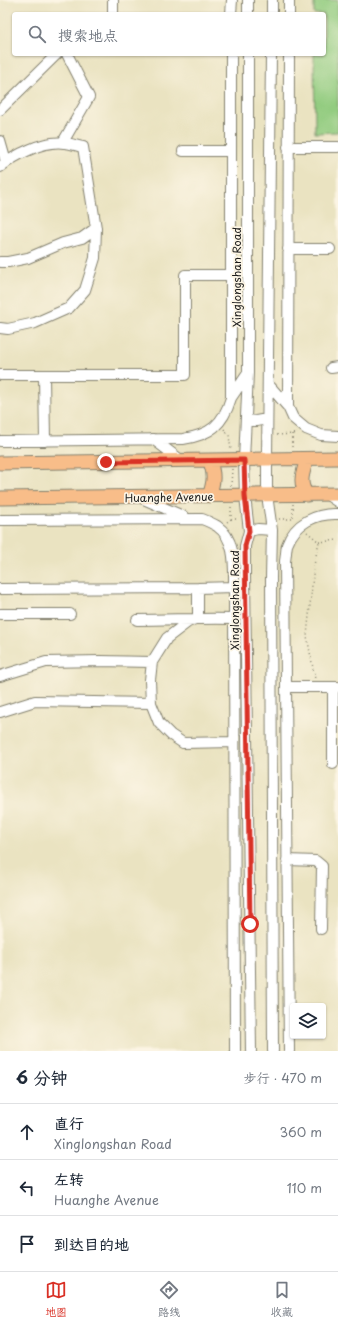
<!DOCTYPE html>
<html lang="zh">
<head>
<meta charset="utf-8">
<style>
  body { margin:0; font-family:"Playpen Sans","LXGW WenKai TC",sans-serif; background:#f2f2f3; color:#1f2937 }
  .controls { position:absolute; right:12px; bottom:12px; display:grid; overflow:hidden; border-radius:4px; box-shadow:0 1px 3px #0004 }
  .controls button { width:36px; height:36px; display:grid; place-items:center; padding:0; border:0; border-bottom:1px solid #e0e1e3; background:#fff; color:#1f2937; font:20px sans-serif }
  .stop { position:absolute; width:12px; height:12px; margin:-9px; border:3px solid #d93025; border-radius:50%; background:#fff }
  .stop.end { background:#d93025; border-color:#fff; box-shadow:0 1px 4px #0008 }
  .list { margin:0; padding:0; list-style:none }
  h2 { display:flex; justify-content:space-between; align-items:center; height:52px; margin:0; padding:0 16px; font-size:17px }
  h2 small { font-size:13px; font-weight:400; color:#747a83 }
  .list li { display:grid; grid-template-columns:26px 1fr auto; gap:12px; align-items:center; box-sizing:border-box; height:56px; padding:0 16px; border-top:1px solid #e0e1e3 }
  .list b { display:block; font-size:15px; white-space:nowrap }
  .list p { margin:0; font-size:13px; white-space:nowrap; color:#747a83 }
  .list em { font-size:13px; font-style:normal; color:#747a83 }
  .icon { flex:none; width:22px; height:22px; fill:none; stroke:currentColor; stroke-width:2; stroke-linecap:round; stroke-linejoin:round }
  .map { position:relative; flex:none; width:338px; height:1051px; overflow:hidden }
  .search { position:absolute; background:#fff; box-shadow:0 1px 3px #0004; left:12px; right:12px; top:12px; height:44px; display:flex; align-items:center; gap:10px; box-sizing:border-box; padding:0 14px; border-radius:4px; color:#747a83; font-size:15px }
  .sheet { height:220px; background:#fff }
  nav { display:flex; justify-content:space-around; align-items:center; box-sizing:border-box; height:56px; border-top:1px solid #e0e1e3; background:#fff; font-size:11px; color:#747a83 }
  nav a { display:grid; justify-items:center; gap:2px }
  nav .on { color:#d93025 }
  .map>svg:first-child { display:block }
</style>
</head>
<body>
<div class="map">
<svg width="338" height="1051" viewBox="0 0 338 1051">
  <rect width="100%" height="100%" fill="#fcf5e5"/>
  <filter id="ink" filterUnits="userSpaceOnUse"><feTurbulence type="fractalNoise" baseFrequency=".025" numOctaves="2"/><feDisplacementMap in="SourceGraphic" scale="8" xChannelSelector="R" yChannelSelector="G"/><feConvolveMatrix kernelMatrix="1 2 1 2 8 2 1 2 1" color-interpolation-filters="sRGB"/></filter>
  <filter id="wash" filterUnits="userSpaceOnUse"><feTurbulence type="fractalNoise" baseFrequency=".012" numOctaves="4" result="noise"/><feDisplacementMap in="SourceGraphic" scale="16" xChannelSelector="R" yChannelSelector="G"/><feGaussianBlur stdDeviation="0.9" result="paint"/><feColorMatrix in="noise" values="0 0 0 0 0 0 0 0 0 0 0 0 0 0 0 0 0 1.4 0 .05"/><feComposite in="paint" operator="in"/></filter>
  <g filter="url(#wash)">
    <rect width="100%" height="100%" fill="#eae3c1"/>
    <path fill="#93cc80" stroke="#58744e" d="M314,0H338V132L315,133L314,54H324V14H314Z"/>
  </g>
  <g filter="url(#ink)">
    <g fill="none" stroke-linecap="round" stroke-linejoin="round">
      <defs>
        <path id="minor" d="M113,0V14
          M231,14L232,0
          M248,14V0
          M272,14V0
          M289,14V0
          M248,54V373L244,460L245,496L249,531L245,546V576L251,1051
          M271,54L267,459V495L272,530L271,578L273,1051
          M0,110L57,54
          M0,141L6,162
          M63,142L89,97L67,54
          M288,147H338
          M183,151H231
          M0,167C15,155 44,140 64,143C70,143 77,146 83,147L96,228L95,258L85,290L69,308L35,323L8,329L0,328
          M288,249H330
          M0,262H8L28,258L63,243L82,238L96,228
          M331,368L338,367
          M0,375H185V275H231
          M44,375L45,441
          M268,384L288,407L293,418L306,429L321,435L338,436
          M231,398L248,373
          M288,407L289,54
          M246,420L256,421L267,419
          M153,439L182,461
          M0,441L183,439C210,435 223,425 231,398V54
          M326,494L338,502
          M141,498L183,516
          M0,520L202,519C207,521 212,523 217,526C236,539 234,566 234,587L235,1051
          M249,531L258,529L272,530
          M198,588V618L188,622L167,638L152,662L150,680L151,703L159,723L171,735L183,743L234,742
          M0,589L198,588L234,587
          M0,614H70
          M137,620C170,620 202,618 234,619
          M0,676L46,662L100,661L152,662
          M286,687H338
          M333,687V764
          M0,712L35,701L151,703
          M287,860L316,861L322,866L321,929
          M289,1051L285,561C286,556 286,550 287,545C295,523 316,513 338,514"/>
        <path id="major" d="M307,459C303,473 298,482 307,495
          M0,463L338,458
          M209,496C214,482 215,474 209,460
          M0,498L338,494"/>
      </defs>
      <use href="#minor" stroke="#83806e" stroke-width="12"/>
      <use href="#major" stroke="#83806e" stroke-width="15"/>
      <path stroke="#83806e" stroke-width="1.5" stroke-dasharray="1 3" stroke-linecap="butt" d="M224,429L229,436L231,450
        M292,434V449
        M277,435L292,434L297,433
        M231,486L232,469
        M231,519H239
        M279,519H293V504
        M227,522L231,519V505
        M307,532L319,542L314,565L307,636L315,679
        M319,542L338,540"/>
      <use href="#minor" stroke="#fff" stroke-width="10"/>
      <use href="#major" stroke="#f8bd89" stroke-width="13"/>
    </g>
  </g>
  <g fill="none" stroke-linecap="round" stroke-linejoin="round" filter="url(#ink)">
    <path stroke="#d93025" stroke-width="5" d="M106,462L244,460L245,496L249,531L245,546L250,924"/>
  </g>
  <g text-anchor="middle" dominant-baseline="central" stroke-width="3.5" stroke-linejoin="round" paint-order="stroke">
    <g font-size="11" fill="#1c1c1c" stroke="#fcf5e5">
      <text transform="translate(236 277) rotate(-90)">Xinglongshan Road</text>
      <text transform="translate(169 497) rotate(-1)">Huanghe Avenue</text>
      <text transform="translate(234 600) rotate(-90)">Xinglongshan Road</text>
    </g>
  </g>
</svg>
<div class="controls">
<button><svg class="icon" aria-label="layers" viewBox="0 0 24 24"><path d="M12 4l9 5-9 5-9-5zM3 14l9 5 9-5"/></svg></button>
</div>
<div class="stop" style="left:250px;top:924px"></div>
<div class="stop end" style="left:106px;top:462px"></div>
<div class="search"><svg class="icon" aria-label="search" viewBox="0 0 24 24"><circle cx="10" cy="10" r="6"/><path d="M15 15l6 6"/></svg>搜索地点</div>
</div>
<section class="sheet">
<h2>6 分钟<small>步行 · 470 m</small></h2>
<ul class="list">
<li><svg class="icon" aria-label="ahead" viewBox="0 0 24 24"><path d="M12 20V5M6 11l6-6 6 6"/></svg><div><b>直行</b><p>Xinglongshan Road</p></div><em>360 m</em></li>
<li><svg class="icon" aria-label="left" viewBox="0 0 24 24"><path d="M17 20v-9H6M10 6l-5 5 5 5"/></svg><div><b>左转</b><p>Huanghe Avenue</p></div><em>110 m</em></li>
<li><svg class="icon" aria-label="arrive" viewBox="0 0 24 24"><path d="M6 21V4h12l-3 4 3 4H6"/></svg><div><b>到达目的地</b></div></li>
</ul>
</section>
<nav>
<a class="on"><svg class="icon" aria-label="map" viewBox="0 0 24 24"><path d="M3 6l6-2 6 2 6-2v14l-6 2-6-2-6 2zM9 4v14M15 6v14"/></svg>地图</a>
<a><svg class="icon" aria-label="directions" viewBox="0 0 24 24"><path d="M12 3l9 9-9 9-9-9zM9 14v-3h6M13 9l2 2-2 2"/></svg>路线</a>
<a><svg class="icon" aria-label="saved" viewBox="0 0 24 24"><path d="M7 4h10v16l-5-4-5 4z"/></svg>收藏</a>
</nav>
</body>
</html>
